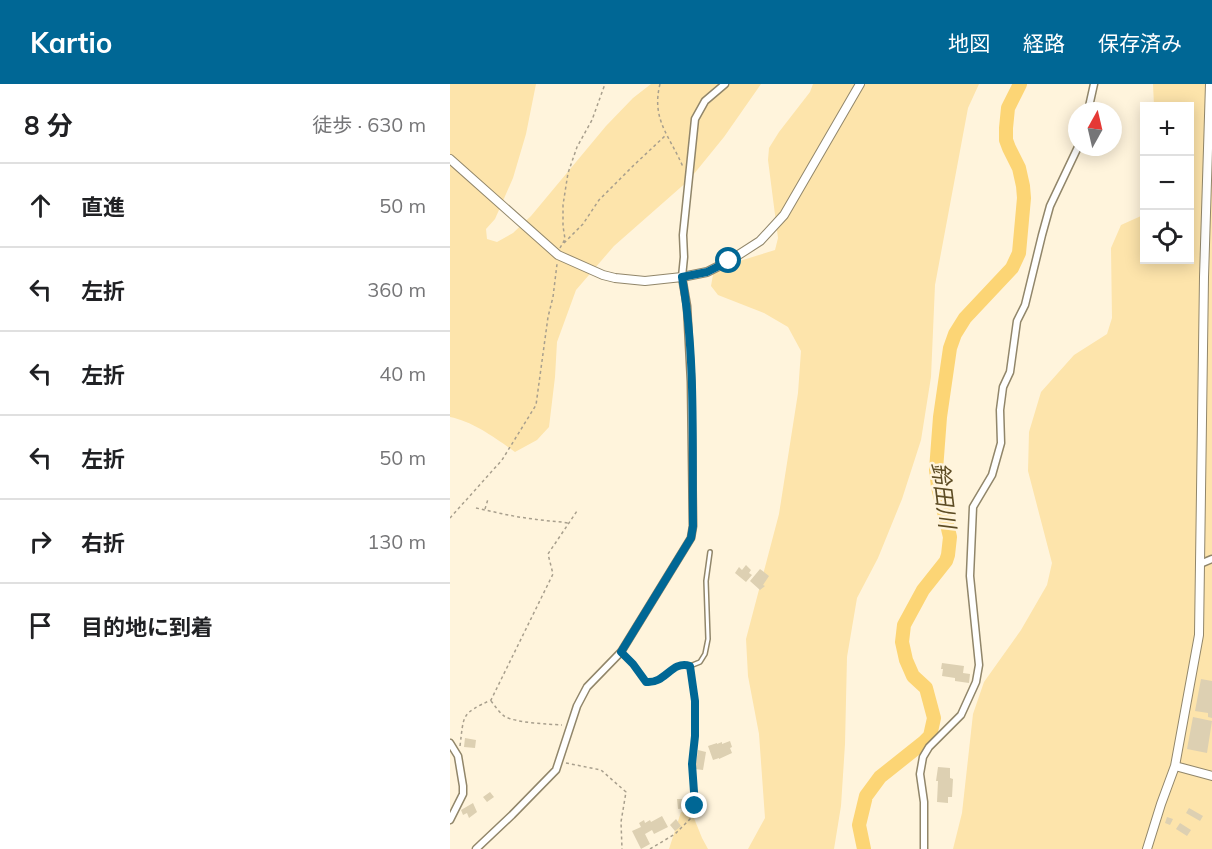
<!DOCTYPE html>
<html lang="ja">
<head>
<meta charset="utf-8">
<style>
  body { margin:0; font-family:Mulish,"Noto Sans JP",sans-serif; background:#f2f2f2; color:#202124 }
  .controls { position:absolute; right:18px; top:18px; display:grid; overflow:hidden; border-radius:0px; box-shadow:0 3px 15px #0003 }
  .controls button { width:54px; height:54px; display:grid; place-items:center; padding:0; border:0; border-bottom:2px solid #e0e0e0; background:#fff; color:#202124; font:30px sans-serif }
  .compass { position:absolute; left:618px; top:18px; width:54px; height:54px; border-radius:50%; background:#fff; box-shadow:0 3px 15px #0003; rotate:8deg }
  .stop { position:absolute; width:18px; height:18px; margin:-14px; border:4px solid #006795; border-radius:50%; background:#fff }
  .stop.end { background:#006795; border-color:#fff; box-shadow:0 2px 6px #0008 }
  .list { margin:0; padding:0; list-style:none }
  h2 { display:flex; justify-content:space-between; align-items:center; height:78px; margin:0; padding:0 24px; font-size:26px }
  h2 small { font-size:20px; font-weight:400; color:#757577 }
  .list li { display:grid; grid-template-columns:39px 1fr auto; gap:18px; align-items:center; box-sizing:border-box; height:84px; padding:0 24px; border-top:2px solid #e0e0e0 }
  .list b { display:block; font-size:22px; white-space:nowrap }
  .list em { font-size:20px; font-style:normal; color:#757577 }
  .icon { flex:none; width:33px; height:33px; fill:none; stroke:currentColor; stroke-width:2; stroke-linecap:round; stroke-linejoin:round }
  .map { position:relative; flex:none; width:762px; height:765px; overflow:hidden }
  header { display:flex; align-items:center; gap:36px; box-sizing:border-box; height:84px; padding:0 30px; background:#006795; color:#fff }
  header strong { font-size:28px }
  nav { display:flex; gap:33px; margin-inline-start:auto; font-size:21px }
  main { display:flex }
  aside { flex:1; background:#fff }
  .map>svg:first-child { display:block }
</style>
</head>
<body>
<header>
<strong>Kartio</strong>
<nav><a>地図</a><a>経路</a><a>保存済み</a></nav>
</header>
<main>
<aside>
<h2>8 分<small>徒歩 · 630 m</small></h2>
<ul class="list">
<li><svg class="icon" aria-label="ahead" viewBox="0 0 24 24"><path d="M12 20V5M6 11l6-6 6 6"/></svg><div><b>直進</b></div><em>50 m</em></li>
<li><svg class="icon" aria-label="left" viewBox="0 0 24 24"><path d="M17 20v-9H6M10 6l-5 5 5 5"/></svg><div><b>左折</b></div><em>360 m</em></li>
<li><svg class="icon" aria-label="left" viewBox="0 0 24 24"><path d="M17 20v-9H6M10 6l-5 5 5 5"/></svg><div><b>左折</b></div><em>40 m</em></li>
<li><svg class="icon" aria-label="left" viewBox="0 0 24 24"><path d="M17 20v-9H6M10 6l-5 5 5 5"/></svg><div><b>左折</b></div><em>50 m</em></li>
<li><svg class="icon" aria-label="right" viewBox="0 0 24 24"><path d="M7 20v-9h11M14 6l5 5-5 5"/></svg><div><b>右折</b></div><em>130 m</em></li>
<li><svg class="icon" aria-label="arrive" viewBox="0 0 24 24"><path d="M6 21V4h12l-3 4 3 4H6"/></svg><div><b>目的地に到着</b></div></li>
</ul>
</aside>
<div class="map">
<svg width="762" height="765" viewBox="0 0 762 765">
  <rect width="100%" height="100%" fill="#fff4dc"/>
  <path fill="#fde4ab" d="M0,0H86L76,50L63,94L45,135L36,145L37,155L47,158L63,149L81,132L156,42L183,14L201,0H311L274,53L239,96L164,162L126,206L107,258L105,293L99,343L87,356L65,368C47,355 22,337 0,333Z
    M363,0H529L518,24L485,201L481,293L471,356L452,415L428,474L407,514L397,573L395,660L391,722L384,765H298L315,734L309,650L298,592L296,555L329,430L348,309L351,267L338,243L314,229L268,211L261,202L264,185L325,166L328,154L318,76L319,64L329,48L360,8Z
    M703,0H762V765H503L512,729L523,630L534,598L571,546L597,501L602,479L578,387L579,348L591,308L624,271L657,250L662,234L661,164L671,141L691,132L694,128V176H740V22H704Z
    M231,728L242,729L252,754L258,765H219Z"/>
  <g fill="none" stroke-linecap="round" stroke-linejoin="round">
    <path stroke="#fcd575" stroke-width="14" d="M414,765L409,741L416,712L430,693L474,658L480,652L484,634L476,604L463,592L456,576L452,558L454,541L473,506L496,477L498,471L500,453L488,403L486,386L490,333L500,264L505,250L515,234L562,184L569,169L574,114L573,102L569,84L559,64L556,56V44L558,24L570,0"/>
  </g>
  <path fill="#ddd0b2" d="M296,481L301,486L299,489L302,491L296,498L285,489L289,483L292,486Z
    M310,485L319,492L313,501L315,502L310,506L300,497Z
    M492,579L514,582L513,589L520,590L519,599L505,597V594L492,592L493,585H491Z
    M751,595L762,597V634L758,633V629L745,627Z
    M743,633L762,637L757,669L737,665Z
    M15,654L26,656L25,664L14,663Z
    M280,657L282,663L280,664L282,669L269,675V674L263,676L258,662L267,659V660L272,658V660Z
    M248,666L256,668L253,686L245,685Z
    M488,683L500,684V694L503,695L502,713H498V719L487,718L488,697H486Z
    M40,708L44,713L37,718L33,713Z
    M227,715H237V724L228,725Z
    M23,719L27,728L19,734L17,729L13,731L11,726Z
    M739,724L753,732L750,737L736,729Z
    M212,732L218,743L204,750L202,746L195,750L200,760L191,765L182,747L191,743L189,739L194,736L195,739L200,736L201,738Z
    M717,733L723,735L720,741L715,739Z
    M226,735L231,742L225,747L220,741Z
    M730,739L741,746L737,752L726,745Z"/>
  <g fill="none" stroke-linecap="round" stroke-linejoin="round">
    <defs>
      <path id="service" d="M171,568L183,580L196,598C216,601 221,576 240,582L250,578L255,570L258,555L256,497L260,468"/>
      <path id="minor" d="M638,27L644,0
        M750,480L762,475
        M0,659L8,672L13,702V710L0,736
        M26,765L62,731L106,686L127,622L137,603L171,568L241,454L243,442L241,298L237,222L232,193L234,173L233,151L245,35L255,17L275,0
        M474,765V718L470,690L473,673L479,663L511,631L526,598L529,581L520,492L523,423L542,391L551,359L550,326L553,303L560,288L567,237L575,221L592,151L600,122L628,63"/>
      <path id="tertiary" d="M0,75L108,171L153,191L165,194L195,197L232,193L257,188L279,177L310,157L334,131L410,0
        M725,682L762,692
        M697,765L711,720L725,682L749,551L754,193L760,0"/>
    </defs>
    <use href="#service" stroke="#91866a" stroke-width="6"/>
    <use href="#minor" stroke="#91866a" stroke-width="9"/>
    <use href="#tertiary" stroke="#91866a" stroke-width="10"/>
    <path stroke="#a89f8d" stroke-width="1.5" stroke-dasharray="3 3" stroke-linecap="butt" d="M210,0C201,36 220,52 233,83
      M114,159L133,140L149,116L184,81L216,51
      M110,164L115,155L113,142V121L118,89L127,63L142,36L155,0
      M26,424C45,428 64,433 84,435C95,437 106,437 118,439
      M35,425L38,415
      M0,434L52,376L86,321L98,233L103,213L107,180
      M41,617C45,622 49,628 54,632C65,639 98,640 112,641
      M10,662C14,630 11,630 41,616L103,490L98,470L127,427
      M116,679L151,686L176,708L171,738L172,765
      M200,765L225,750L244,731L245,722L242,680L245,652V617L241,588"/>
    <use href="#service" stroke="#fff" stroke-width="3"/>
    <use href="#minor" stroke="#fff" stroke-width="6"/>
    <use href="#tertiary" stroke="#fff" stroke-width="8"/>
  </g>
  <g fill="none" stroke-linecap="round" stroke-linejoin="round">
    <path stroke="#006795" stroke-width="8" d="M245,722L242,680L245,652V617L240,582C221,576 216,600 196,598L183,580L171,568L241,454L243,442C242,361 246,272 232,193L257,188L279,177"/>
  </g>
  <g text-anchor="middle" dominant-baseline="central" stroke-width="5" stroke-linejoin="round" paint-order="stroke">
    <g font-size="22" font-style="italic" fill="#5d4c24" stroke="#fff4dc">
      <text transform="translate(494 411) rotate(83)">鈴田川</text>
    </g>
  </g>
</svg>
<div class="controls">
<button>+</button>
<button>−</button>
<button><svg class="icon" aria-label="locate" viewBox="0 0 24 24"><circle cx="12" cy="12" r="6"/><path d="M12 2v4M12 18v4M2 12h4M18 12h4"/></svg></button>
</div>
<svg class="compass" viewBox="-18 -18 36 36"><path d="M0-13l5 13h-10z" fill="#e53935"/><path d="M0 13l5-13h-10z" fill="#757577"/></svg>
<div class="stop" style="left:279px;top:177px"></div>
<div class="stop end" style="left:245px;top:722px"></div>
</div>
</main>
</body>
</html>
